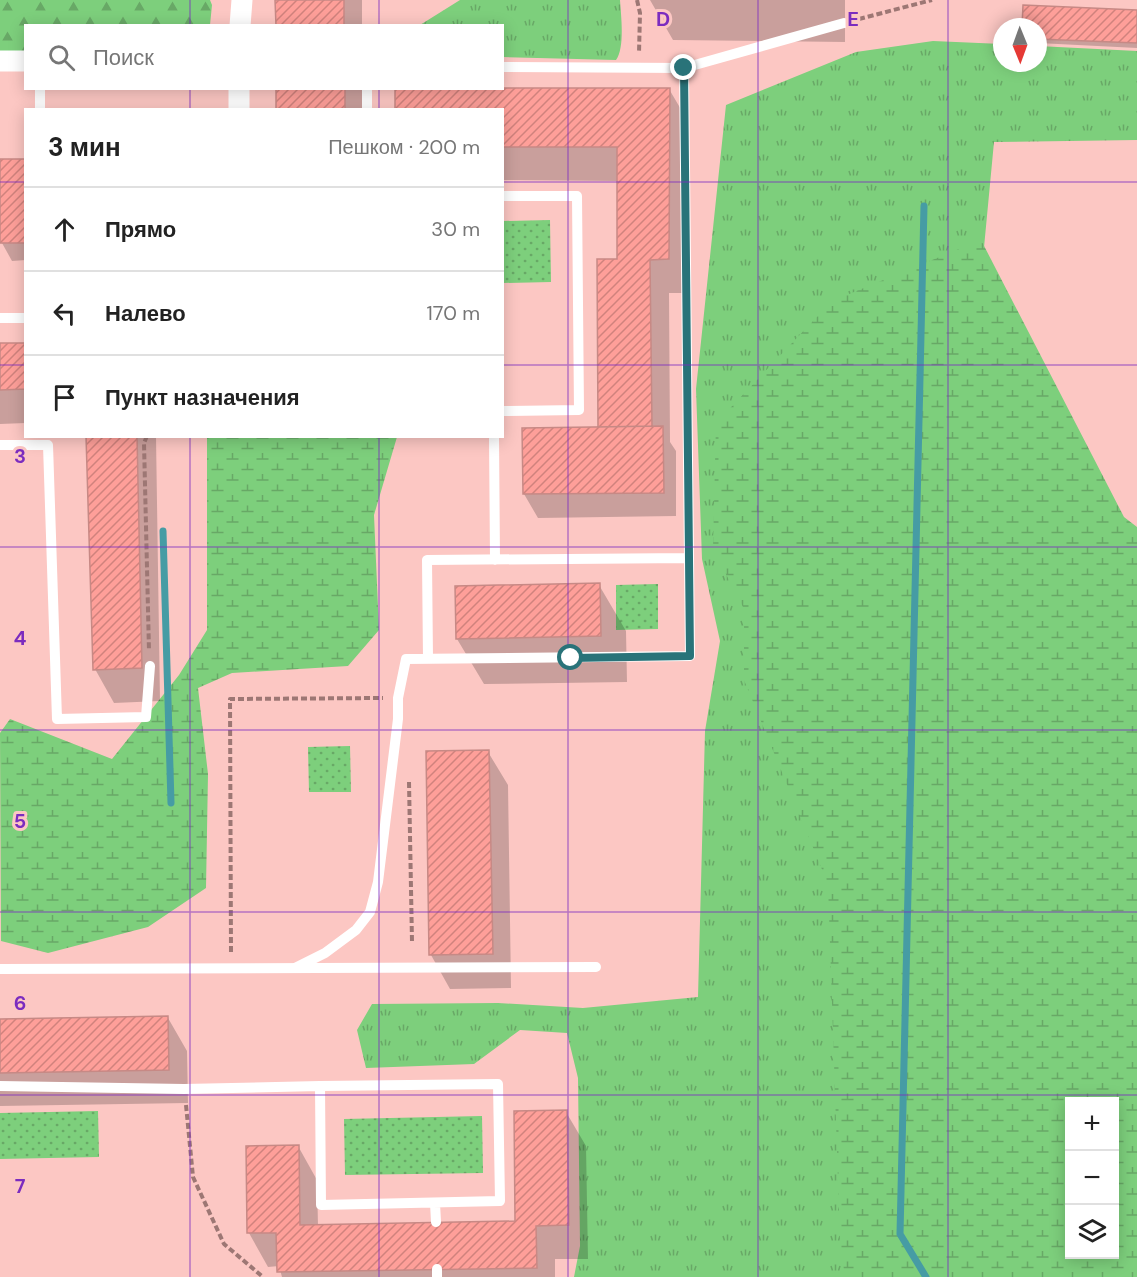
<!DOCTYPE html>
<html lang="ru">
<head>
<meta charset="utf-8">
<style>
  body { margin:0; font-family:"DM Sans",sans-serif; background:#f2f2f2; color:#222 }
  .controls { position:absolute; right:18px; bottom:18px; display:grid; overflow:hidden; border-radius:0px; box-shadow:0 3px 15px #0003 }
  .controls button { width:54px; height:54px; display:grid; place-items:center; padding:0; border:0; border-bottom:2px solid #e0e0e0; background:#fff; color:#222; font:30px sans-serif }
  .compass { position:absolute; left:993px; top:18px; width:54px; height:54px; border-radius:50%; background:#fff; box-shadow:0 3px 15px #0003; rotate:179deg }
  .stop { position:absolute; width:18px; height:18px; margin:-14px; border:4px solid #297379; border-radius:50%; background:#fff }
  .stop.end { background:#297379; border-color:#fff; box-shadow:0 2px 6px #0008 }
  .list { margin:0; padding:0; list-style:none }
  h2 { display:flex; justify-content:space-between; align-items:center; height:78px; margin:0; padding:0 24px; font-size:26px }
  h2 small { font-size:20px; font-weight:400; color:#767676 }
  .list li { display:grid; grid-template-columns:39px 1fr auto; gap:18px; align-items:center; box-sizing:border-box; height:84px; padding:0 24px; border-top:2px solid #e0e0e0 }
  .list b { display:block; font-size:22px; white-space:nowrap }
  .list em { font-size:20px; font-style:normal; color:#767676 }
  .icon { flex:none; width:33px; height:33px; fill:none; stroke:currentColor; stroke-width:2; stroke-linecap:round; stroke-linejoin:round }
  .map { position:relative; flex:none; width:1137px; height:1277px; overflow:hidden }
  .search { position:absolute; background:#fff; box-shadow:0 3px 15px #0003; left:24px; top:24px; width:480px; height:66px; display:flex; align-items:center; gap:15px; box-sizing:border-box; padding:0 21px; border-radius:0px; color:#767676; font-size:22px }
  .panel { position:absolute; background:#fff; box-shadow:0 3px 15px #0003; left:24px; top:108px; width:480px; height:330px; border-radius:0px }
  .map>svg:first-child { display:block }
</style>
</head>
<body>
<div class="map">
<svg width="1137" height="1277" viewBox="0 0 1137 1277">
  <defs>
    <pattern id="grass-tufts" width="24" height="20" patternUnits="userSpaceOnUse" patternTransform="scale(1.5)"><rect width="24" height="20" fill="#7dcf7c"/><path d="M3 7l-1-3M5 7V3M7 7l1-3M15 17l-1-3M17 17v-4M19 17l1-3" fill="none" stroke="#68a866"/></pattern>
    <pattern id="forest-firs" width="22" height="20" patternUnits="userSpaceOnUse" patternTransform="scale(1.5)"><rect width="22" height="20" fill="#7dcf7c"/><path d="M5 1l3.5 6h-7zM16 11l3.5 6h-7z" fill="#68a866"/></pattern>
    <pattern id="wetland-marsh" width="20" height="14" patternUnits="userSpaceOnUse" patternTransform="scale(1.5)"><rect width="20" height="14" fill="#7dcf7c"/><path d="M1 5h8M5 5V1M11 12h8M15 12V8" fill="none" stroke="#68a866"/></pattern>
    <pattern id="park-dots" width="8" height="8" patternUnits="userSpaceOnUse" patternTransform="scale(1.5)"><rect width="8" height="8" fill="#7dcf7c"/><path d="M2 2h.1M6 6h.1" fill="none" stroke="#68a866" stroke-width="1.8" stroke-linecap="round"/></pattern>
    <pattern id="building-hatch" width="6" height="6" patternUnits="userSpaceOnUse" patternTransform="scale(1.5)"><rect width="6" height="6" fill="#fe9f99"/><path d="M-1 1l2-2M0 6l6-6M5 7l2-2" fill="none" stroke="#d0827d"/></pattern>
  </defs>
  <rect width="100%" height="100%" fill="#fcc7c3"/>
  <path fill="url(#grass-tufts)" fill-rule="evenodd" d="M460,0H620C621,16 625,47 616,60L503,57L502,26L420,25Z
    M933,41L1002,44V63H1038V46L1137,51V140L994,142L976,332L1114,685L1137,1277H574L580,1246L578,1078L567,1033L520,1030L474,1064L366,1068L357,1030L372,1004L498,1003L583,1008L698,997L705,731L720,641L702,559L696,389L726,105L856,52ZM1070,1102H1114V1254H1070Z"/>
  <path fill="url(#forest-firs)" d="M0,0H210L212,5L210,25L26,26L25,51L0,52Z"/>
  <path fill="url(#wetland-marsh)" fill-rule="evenodd" d="M981,240L1124,517L1137,527V1277H845L840,1241L828,884L744,680V609L713,549L716,423L832,301ZM1070,1102H1114V1254H1070Z
    M207,437H397L374,515L379,630L348,666L232,673L198,688L208,774L206,888L148,927L48,953L1,941L0,733L10,719L112,759L179,675L207,630Z"/>
  <path fill="url(#park-dots)" d="M550,220L551,282L503,283V221Z
    M658,584V629L616,630V585Z
    M350,746L351,792H309L308,747Z
    M98,1111L99,1157L0,1159V1113Z
    M482,1116L483,1173L345,1175L344,1119Z"/>
  <path fill="#0003" d="M277,0H362V26H277Z
    M650,0H845V42L673,40Z
    M1137,11V48L1038,43V27H1023Z
    M278,88H363V110H278Z
    M669,89L689,123L688,293H669L670,442L676,451V516L538,518L524,494V429L600,428L619,261V181L502,180V110Z
    M26,160V260L12,261L2,243Z
    M26,344V423L0,424V345Z
    M88,436H156L160,701L114,703L95,669Z
    M599,585L626,631L627,682L484,684L457,639Z
    M488,752L508,785L511,988L450,989L431,955Z
    M168,1018L187,1051L188,1103L0,1106V1020Z
    M566,1112L586,1146L588,1259H555V1277H282L279,1266L268,1267L249,1233L298,1146L317,1180L318,1226L517,1222Z"/>
  <g fill="none" stroke-linecap="round" stroke-linejoin="round">
    <path stroke="#469ca4" stroke-width="7" d="M924,206L900,1234L926,1277
      M163,531L171,803"/>
  </g>
  <path fill="url(#building-hatch)" stroke="#c78985" stroke-width="1.5" d="M275,0H344V26H276Z
    M1023,5L1137,10V43L1038,39V27H1022Z
    M276,88H345V110H276Z
    M395,88H670L669,259L650,260L652,426L598,427L597,259H617V147H502V110H395Z
    M0,159H26V243H0Z
    M0,343H26V389L0,390Z
    M663,426L664,493L523,494L522,428Z
    M86,436H137L142,668L93,670Z
    M600,583L601,636L456,639L455,586Z
    M489,750L493,954L429,955L426,751Z
    M168,1016L169,1070L0,1073V1019Z
    M567,1110L569,1225L536,1226L537,1268L277,1272L276,1233H247L246,1146L299,1145L300,1225L515,1221L514,1111Z"/>
  <g fill="none" stroke-linecap="round" stroke-linejoin="round">
    <path stroke="#9d7774" stroke-width="4" stroke-dasharray="6 3" stroke-linecap="butt" d="M637,0L640,13L639,53
      M859,19L932,0
      M147,436L144,443L149,651
      M409,782L412,942
      M231,952L230,699L383,698
      M186,1105L193,1177L224,1244L263,1277"/>
    <path stroke="#fff" stroke-width="10" d="M502,67L684,68L844,23
      M40,88V110
      M367,88V110
      M502,196H577L579,410L502,411
      M0,318H26
      M494,436L495,560
      M0,445H48L57,719L146,717L150,666
      M428,659L427,560L689,558
      M295,968L325,953L356,930L370,912L378,882L398,719V698L406,659L690,656L684,68
      M0,969L596,967
      M0,1086L184,1089L320,1086L321,1205L500,1201L498,1084L320,1086
      M435,1203L436,1222
      M437,1269V1277"/>
    <path stroke="#fff" stroke-width="21" d="M240,26L242,0
      M0,61H26
      M239,88V110"/>
  </g>
  <g fill="none" stroke-linecap="round" stroke-linejoin="round">
    <path stroke="#297379" stroke-width="8" d="M571,658L690,656L684,68"/>
  </g>
  <path fill="none" stroke="#7b2cbf" stroke-width="1.5" stroke-opacity="0.55" d="M190,0V26M379,0V26M568,0V1277M758,0V1277M948,0V1277M190,88V110M379,88V110M0,182H26M502,182H1137M0,365H26M502,365H1137M190,436V1277M379,436V1277M0,547H1137M0,730H1137M0,912H1137M0,1095H1137"/>
  <g font-size="20" text-anchor="middle" font-weight="bold" fill="#7b2cbf" stroke="#fcc7c3" stroke-width="6" stroke-linejoin="round" paint-order="stroke">
    <text x="663" y="26">D</text>
    <text x="853" y="26">E</text>
    <text x="20" y="463">3</text>
    <text x="20" y="645">4</text>
    <text x="20" y="828">5</text>
    <text x="20" y="1010">6</text>
    <text x="20" y="1193">7</text>
  </g>
</svg>
<div class="controls">
<button>+</button>
<button>−</button>
<button><svg class="icon" aria-label="layers" viewBox="0 0 24 24"><path d="M12 4l9 5-9 5-9-5zM3 14l9 5 9-5"/></svg></button>
</div>
<svg class="compass" viewBox="-18 -18 36 36"><path d="M0-13l5 13h-10z" fill="#e53935"/><path d="M0 13l5-13h-10z" fill="#767676"/></svg>
<div class="stop" style="left:571px;top:658px"></div>
<div class="stop end" style="left:684px;top:68px"></div>
<div class="search"><svg class="icon" aria-label="search" viewBox="0 0 24 24"><circle cx="10" cy="10" r="6"/><path d="M15 15l6 6"/></svg>Поиск</div>
<section class="panel">
<h2>3 мин<small>Пешком · 200 m</small></h2>
<ul class="list">
<li><svg class="icon" aria-label="ahead" viewBox="0 0 24 24"><path d="M12 20V5M6 11l6-6 6 6"/></svg><div><b>Прямо</b></div><em>30 m</em></li>
<li><svg class="icon" aria-label="left" viewBox="0 0 24 24"><path d="M17 20v-9H6M10 6l-5 5 5 5"/></svg><div><b>Налево</b></div><em>170 m</em></li>
<li><svg class="icon" aria-label="arrive" viewBox="0 0 24 24"><path d="M6 21V4h12l-3 4 3 4H6"/></svg><div><b>Пункт назначения</b></div></li>
</ul>
</section>
</div>
</body>
</html>
